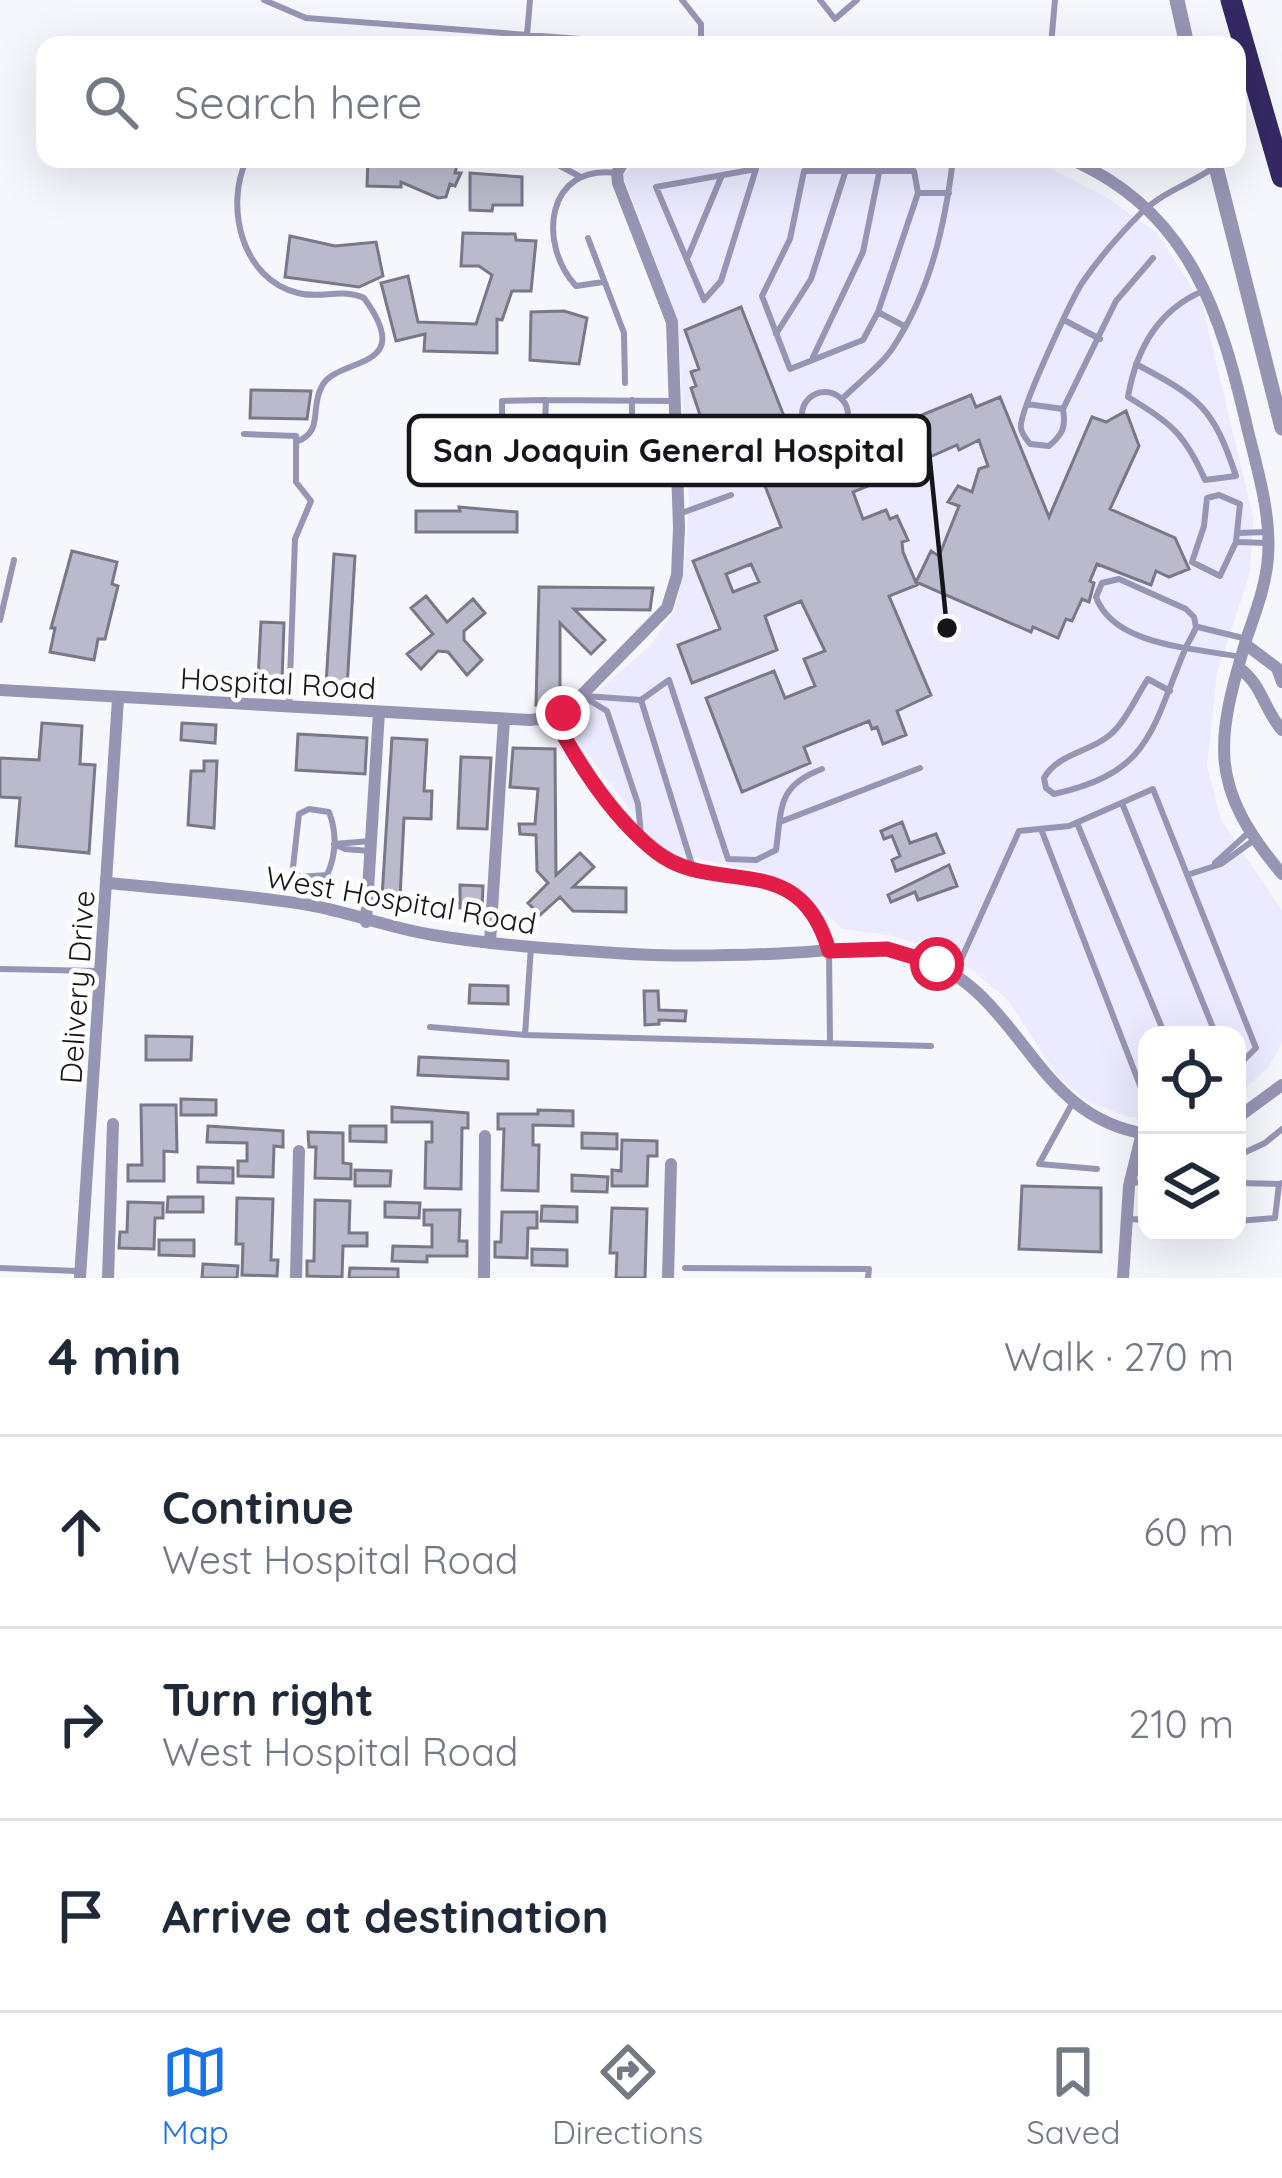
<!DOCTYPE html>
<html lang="en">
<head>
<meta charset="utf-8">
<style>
  body { margin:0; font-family:Quicksand,sans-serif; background:#f6f6f7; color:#1f2937 }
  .controls { position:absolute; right:36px; bottom:36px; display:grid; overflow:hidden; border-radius:24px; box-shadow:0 12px 48px #0002 }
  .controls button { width:108px; height:108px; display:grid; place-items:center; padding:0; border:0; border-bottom:3px solid #e0e1e3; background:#fff; color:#1f2937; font:60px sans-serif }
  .stop { position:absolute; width:36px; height:36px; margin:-27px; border:9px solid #e11d48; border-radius:50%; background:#fff }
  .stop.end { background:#e11d48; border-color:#fff; box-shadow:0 3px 12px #0008 }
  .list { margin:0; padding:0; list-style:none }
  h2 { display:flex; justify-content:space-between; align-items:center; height:156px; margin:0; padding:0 48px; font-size:51px }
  h2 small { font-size:39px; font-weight:400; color:#747a83 }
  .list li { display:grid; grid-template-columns:78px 1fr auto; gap:36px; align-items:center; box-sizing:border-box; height:192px; padding:0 48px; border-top:3px solid #e0e1e3 }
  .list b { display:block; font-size:45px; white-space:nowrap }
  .list p { margin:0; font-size:39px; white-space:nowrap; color:#747a83 }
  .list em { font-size:39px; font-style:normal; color:#747a83 }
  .icon { flex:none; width:66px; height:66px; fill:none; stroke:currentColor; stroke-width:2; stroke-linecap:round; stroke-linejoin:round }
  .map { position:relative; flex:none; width:1282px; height:1278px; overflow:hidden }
  .search { position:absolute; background:#fff; box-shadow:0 12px 48px #0002; left:36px; right:36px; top:36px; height:132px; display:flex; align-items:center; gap:30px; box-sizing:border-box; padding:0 42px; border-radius:24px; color:#747a83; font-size:45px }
  .sheet { height:732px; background:#fff }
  nav { display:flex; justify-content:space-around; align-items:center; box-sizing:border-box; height:168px; border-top:3px solid #e0e1e3; background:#fff; font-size:33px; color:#747a83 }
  nav a { display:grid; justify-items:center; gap:6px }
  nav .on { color:#1a73e8 }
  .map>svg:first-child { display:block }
</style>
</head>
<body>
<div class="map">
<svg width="1282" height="1278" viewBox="0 0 1282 1278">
  <rect width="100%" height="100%" fill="#f6f6fd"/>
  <path fill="#ebeaff" d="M643,159L1037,161L1106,197L1157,233L1202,303L1253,517L1250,573L1217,673L1207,766L1221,820L1282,910V1042L1269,1066L1237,1096V1035H1147V1118L1130,1117L1089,1103L1056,1074L1008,1000L971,969L927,946L888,935L842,929L802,890L767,873L662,851L572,734L575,711L650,646L675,610L685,568L689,503L678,322L623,174Z"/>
  <path fill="#bbbacc" stroke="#797888" stroke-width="3" fill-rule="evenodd" d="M368,159H452L458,161L455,173H461L455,186L450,184L446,197L438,198L401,182V187L367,186Z
    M470,173L522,177V205H493L492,211L470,210Z
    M463,233L515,234L516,240L536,241L531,291H512L502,320L497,319V353L424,351L425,334L396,341L381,283L408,276L418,322L476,324L492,275L479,266H461Z
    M290,236L335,246L376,242L383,276L359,287L285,277Z
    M741,307L791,434L831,452L971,395L976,407L1000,397L1049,517L1092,417L1106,422L1126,411L1139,446L1110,509L1175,538L1189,569L1169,577L1156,571L1151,585L1097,564L1090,581L1094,583L1089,602L1082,599L1072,621L1066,619L1058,638L1033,627L1031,632L916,582L931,551L939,556L959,506L948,502L958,486L972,492L979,469L988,466L979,440L959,450L957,445L921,461L922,464L853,492L863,519L886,510L890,519L897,516L908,540L902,542L903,552L917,585L889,596L931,695L897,711L906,735L883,744L877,727L872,729L869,721L804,747L810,763L742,792L706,698L774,671L785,698L815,686L804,659L825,651L801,601L765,616L777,650L692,683L678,645L720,629L693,561L781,527L751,450L733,457L718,418L703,424L691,388L696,386L691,372L699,369L685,330ZM751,564L759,582L733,592L726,574Z
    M564,311L587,318L579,364L530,360L531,312Z
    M251,390L311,391L307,419L250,418Z
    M459,507L517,512V532H416V511H460Z
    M72,551L117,562L112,584L118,586L105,639H98L94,660L50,652L55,628H51Z
    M334,554L355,556L347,687L326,685Z
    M539,587L653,588L650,610L574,609L605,640L591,654L560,623V701L552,706L536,705Z
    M426,596L447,622L473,599L485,613L464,631V640L482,660L467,675L448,652L438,651L421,669L407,654L433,634L411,608Z
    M261,622L284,623L282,681L258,680Z
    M42,723L82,726L80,764L95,765L89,853L16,846L20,798L0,797V758L39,760Z
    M182,723L216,725L215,743L181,740Z
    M298,734L367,738L365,774L296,770Z
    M392,738L427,740L424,791H432L431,819L404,818L400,898L382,897Z
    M513,748L555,749L556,875L580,853L594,867L573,887L626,888V912L573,911L560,897L540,915L528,903L548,883L537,871L536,835L520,834L519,824H535L538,789L510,787Z
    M461,757L491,758L487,829L458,828Z
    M204,761H217L214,828L188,825L191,771H204Z
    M902,822L910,843L936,834L944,853L896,871L892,860L900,856L892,836L884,839L881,831Z
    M949,865L957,886L918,900L915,892L891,902L888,895Z
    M460,885L483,886L482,908H460Z
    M470,985L508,986V1004L469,1003Z
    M644,991H658L659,1010L686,1011L685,1021L659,1020V1024L645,1025Z
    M146,1036L192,1037L191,1060H146Z
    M419,1057L508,1061V1079L418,1075Z
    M181,1099L216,1100V1115H181Z
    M141,1105H176L177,1152L164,1151V1181H128V1165H142Z
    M392,1107L468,1113V1128H462L461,1189L425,1188L426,1142H432V1122H392Z
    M538,1110L573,1111V1126L533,1125V1145H539L538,1191L502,1190L504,1129H498V1114H538Z
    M208,1126L283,1131V1147L274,1146L273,1177L238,1176V1161H247V1143L207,1142Z
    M350,1126H386V1142L350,1141Z
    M308,1132L343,1133V1163L351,1164V1179L315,1178L316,1147H309Z
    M582,1133L617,1134V1149L582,1148Z
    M622,1140L657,1141V1156H648L647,1186H612V1170L621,1171Z
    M198,1167L233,1168V1183L198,1182Z
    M355,1170L391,1171L390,1186H355Z
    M572,1175L608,1177L607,1192L572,1191Z
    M1022,1186L1101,1188V1252L1019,1249Z
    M168,1197H203V1212H167Z
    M237,1198L273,1199L271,1260H278L277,1276L242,1275L243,1244H236Z
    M315,1200L350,1201L349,1233H367V1246H343L342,1277L307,1276V1261H314Z
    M128,1202L163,1203V1218H155L154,1249L119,1248L120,1232H127Z
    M385,1202L420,1203L419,1218L385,1217Z
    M542,1206L577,1207V1222L541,1221Z
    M612,1208L647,1209L645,1278H616L617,1253H610Z
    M424,1210H460L459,1241H467V1256H427V1262L392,1261L393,1246L432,1247V1225H424Z
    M502,1212H537V1228H528L527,1258L495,1257V1242H501Z
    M159,1240H194V1256L159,1255Z
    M532,1249L567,1250V1266L532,1265Z
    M203,1264L238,1266L237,1278H202Z
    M350,1268L398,1269V1278H349Z"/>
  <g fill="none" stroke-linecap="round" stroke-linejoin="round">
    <path stroke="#9795b4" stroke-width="6" d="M264,0L306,18L660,45
      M682,0L701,24V45
      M820,0L835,19L857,0
      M527,35L530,0
      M1051,45L1055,0
      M247,159C224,206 242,280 298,293C321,299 343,288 364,298C418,372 338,356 322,386C309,409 325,431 296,442
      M547,159L579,176
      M756,159V169L721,281L704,300L656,187L756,169
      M588,238L624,333L625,383
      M687,259L722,175
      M603,282L576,286C537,244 546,163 617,173
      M878,312L918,193
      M1064,320L1100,339
      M904,326L878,312L863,340L790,369L762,296L790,239L804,171H914L918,193H949
      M776,334L811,279L845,173
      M813,357L863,252L879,173
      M1136,364C1200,398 1213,407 1236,476L1205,480C1185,434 1170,422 1128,397C1136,350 1158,310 1203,291
      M802 415a23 23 0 1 1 46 0a23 23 0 1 1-46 0Z
      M842,399C859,382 882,365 894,346C931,289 945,225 953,159
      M632,400V432L602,435L605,468L543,470L546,400L673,401
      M1027,404L1063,409C1066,427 1063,434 1049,446L1030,444C1027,440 1021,433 1021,428C1018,413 1071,301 1082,283C1099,258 1121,233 1142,212C1163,192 1190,184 1213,168
      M1063,409L1116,301L1153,258
      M244,434L296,436V482L311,501L295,539L289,707
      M545,435H602
      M502,475V401L546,400
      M1219,495L1240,504L1236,542L1220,576L1192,562L1204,526L1207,498Z
      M679,514L731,495
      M1237,533L1268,532
      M1236,542L1268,543
      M0,620L14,560
      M1198,627L1243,638
      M1170,691L1148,679C1137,695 1129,715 1116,729C1096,752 1058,752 1044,778L1046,788L1054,794C1150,773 1151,731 1184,652C1187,643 1193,636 1196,627L1194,617L1186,609L1119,579L1102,583L1096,597C1114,647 1197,648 1241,657
      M585,696L641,700L693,868
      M584,697L607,711L638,804L641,834
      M641,700L669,680L728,859L756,860L776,850C782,807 777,786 822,769
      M1122,803L1216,1035
      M309,809L329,812C337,833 336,855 327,875L299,877L293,867L299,814Z
      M780,822L920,768
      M1077,823L1165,1035
      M1041,829L1141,1088L1147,1091
      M334,844L345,849L370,851
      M334,844L371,841
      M1215,863L1248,833
      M1187,875L1221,864L1254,840
      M531,947L525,1035L931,1046
      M829,951L830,1043
      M0,969L99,971
      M955,973L1019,831L1069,826L1153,789L1256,1048L1237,1067
      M430,1027L525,1035
      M1073,1102L1039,1164L1097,1169
      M1237,1156L1265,1143L1282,1129
      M1130,1182L1147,1183
      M1237,1183L1279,1184
      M1130,1219L1147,1220
      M1237,1221L1275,1218L1279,1184L1282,1183
      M0,1268L77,1271
      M685,1268L869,1269L868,1278"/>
    <path stroke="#9795b4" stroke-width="12" d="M1070,159C1191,212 1221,314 1248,431C1258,472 1271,514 1268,557C1266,585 1256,611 1247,637C1215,743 1208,786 1282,874
      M1245,644L1277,668L1282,682
      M1239,668C1262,684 1264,710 1282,730
      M0,690L530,720L554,717L570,707L667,608L677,575L679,528L672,322L618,183L617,173L625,159
      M554,717C579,765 612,817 655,851C714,898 798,844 829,951
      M109,883C175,890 243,894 309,905C349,912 390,928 433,935C493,945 554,949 615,953C672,957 730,956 788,953C830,951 875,943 915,956C1024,990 1029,1116 1147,1134
      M366,922L379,712
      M490,942L504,719
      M1237,1118L1282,1085
      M80,1278L118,699
      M108,1278L113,1124
      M296,1278L299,1151
      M484,1278L485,1136
      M668,1278L671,1164
      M1123,1278L1129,1186L1142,1133"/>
    <path stroke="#9795b4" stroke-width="15" d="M1177,0L1187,45
      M1214,159L1282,428"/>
    <path stroke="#342963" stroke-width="21" d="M1231,0L1282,177"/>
  </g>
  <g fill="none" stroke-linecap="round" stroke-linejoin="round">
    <path stroke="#e11d48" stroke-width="15" d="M563,713L554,718C579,765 612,817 655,851C715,899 799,845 829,951L887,949L937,964"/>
  </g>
  <g text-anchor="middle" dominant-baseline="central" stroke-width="9" stroke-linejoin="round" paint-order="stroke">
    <g font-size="30" fill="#15151b" stroke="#fff">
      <text transform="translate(278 683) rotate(3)">Hospital Road</text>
      <text transform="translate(401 900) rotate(10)">West Hospital Road</text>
      <text transform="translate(77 987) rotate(-86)">Delivery Drive</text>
    </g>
  </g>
  <path fill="none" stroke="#15151b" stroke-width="4.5" d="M947 628L929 451"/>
  <circle fill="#15151b" stroke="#fff" stroke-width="4.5" cx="947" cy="628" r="12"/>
  <rect fill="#fff" stroke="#15151b" stroke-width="4.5" x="409" y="416" width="520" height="69" rx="12"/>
  <g font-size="33" text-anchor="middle" font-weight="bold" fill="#15151b">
    <text x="669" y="462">San Joaquin General Hospital</text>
  </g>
</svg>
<div class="controls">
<button><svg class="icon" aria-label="locate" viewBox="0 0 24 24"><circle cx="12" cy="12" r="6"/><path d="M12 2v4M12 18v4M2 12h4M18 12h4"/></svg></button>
<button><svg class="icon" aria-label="layers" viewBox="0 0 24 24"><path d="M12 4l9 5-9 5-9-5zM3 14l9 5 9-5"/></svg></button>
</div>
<div class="stop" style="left:937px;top:964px"></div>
<div class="stop end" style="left:563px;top:713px"></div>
<div class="search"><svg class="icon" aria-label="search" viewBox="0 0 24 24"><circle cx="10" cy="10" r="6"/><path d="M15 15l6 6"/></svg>Search here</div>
</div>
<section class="sheet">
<h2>4 min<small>Walk · 270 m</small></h2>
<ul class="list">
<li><svg class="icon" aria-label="ahead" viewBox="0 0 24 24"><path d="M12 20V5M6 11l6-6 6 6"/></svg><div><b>Continue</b><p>West Hospital Road</p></div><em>60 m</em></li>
<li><svg class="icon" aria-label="right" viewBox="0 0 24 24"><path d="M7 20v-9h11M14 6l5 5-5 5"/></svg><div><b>Turn right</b><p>West Hospital Road</p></div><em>210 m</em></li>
<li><svg class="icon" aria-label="arrive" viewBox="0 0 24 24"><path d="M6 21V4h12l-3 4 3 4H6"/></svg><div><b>Arrive at destination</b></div></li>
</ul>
</section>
<nav>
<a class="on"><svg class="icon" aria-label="map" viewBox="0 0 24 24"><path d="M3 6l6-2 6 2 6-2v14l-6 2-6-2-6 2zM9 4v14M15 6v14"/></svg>Map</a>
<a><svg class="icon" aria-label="directions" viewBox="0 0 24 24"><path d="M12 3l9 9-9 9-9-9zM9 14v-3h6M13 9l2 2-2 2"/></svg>Directions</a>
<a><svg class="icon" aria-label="saved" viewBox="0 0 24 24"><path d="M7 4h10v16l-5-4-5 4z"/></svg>Saved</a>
</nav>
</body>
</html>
